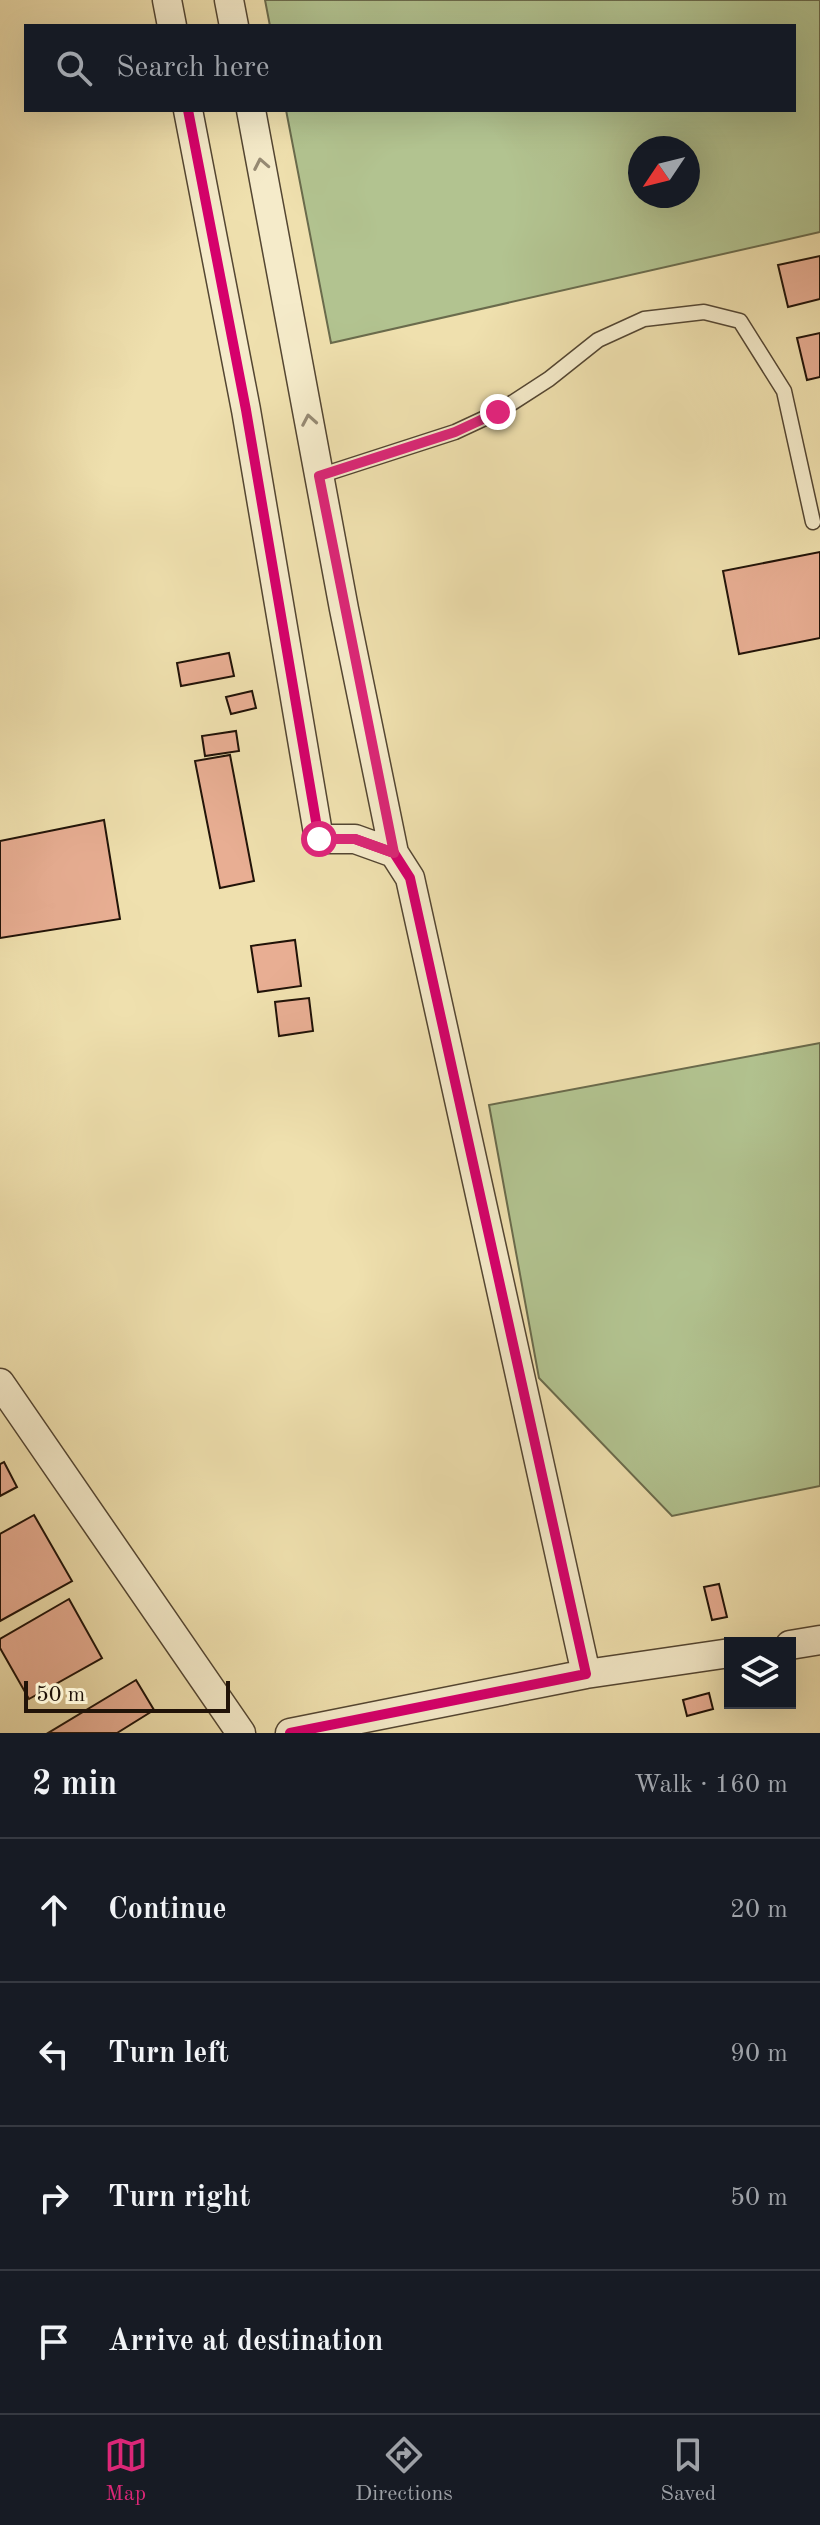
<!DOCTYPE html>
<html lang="en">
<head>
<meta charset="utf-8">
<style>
  body { margin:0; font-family:"Old Standard TT",serif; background:#20242c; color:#f1f3f6 }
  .controls { position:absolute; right:24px; bottom:24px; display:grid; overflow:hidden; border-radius:0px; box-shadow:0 8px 32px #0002 }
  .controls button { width:72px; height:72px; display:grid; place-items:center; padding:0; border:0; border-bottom:2px solid #363941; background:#171b24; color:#f1f3f6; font:40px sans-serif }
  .compass { position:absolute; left:628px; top:136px; width:72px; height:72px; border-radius:50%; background:#171b24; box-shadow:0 8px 32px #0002; rotate:235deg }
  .scale { position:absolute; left:24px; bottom:20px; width:206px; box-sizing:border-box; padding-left:8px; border:4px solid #211308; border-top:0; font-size:22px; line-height:28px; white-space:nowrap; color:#211308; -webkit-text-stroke:6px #f5ebca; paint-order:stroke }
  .stop { position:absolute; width:24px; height:24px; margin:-18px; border:6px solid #db2777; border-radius:50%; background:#fff }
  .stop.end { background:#db2777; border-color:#fff; box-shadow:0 2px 8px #0008 }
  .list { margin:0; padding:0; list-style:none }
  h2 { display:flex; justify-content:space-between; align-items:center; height:104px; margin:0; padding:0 32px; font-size:34px }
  h2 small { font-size:26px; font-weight:400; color:#9ea1a6 }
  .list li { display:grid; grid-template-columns:52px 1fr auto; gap:24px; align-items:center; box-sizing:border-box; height:144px; padding:0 32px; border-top:2px solid #363941 }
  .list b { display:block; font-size:30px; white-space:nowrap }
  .list em { font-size:26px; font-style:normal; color:#9ea1a6 }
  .icon { flex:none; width:44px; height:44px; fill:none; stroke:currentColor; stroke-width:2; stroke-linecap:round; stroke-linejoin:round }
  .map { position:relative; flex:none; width:820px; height:1733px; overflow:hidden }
  .search { position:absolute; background:#171b24; box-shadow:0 8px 32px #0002; left:24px; right:24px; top:24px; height:88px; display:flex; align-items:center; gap:20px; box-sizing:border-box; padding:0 28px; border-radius:0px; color:#9ea1a6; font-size:30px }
  .sheet { height:680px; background:#171b24 }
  nav { display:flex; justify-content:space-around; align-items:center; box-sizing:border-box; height:112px; border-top:2px solid #363941; background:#171b24; font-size:22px; color:#9ea1a6 }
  nav a { display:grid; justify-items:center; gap:4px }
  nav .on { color:#db2777 }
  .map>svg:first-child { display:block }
</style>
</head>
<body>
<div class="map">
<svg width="820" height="1733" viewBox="0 0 820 1733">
  <rect width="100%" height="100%" fill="#efe0ae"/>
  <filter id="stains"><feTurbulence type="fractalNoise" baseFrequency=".0025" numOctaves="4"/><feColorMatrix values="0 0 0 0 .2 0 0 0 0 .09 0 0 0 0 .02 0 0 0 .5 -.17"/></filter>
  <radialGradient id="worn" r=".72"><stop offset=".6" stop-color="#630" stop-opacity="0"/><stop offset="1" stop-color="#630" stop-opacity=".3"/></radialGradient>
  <path fill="#b2c390" stroke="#6a6b4c" stroke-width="2" fill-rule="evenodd" d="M265,0H820V232L331,343L286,110H794V26H270ZM640,148H688V196H640Z
    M820,1043V1486L672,1516L539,1378L489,1105Z"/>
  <path fill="#e8ae93" stroke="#211308" stroke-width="2" d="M820,256V299L788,307L778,265Z
    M820,333V377L807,380L797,338Z
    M820,552V638L739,654L723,571Z
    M229,653L234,676L181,686L177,663Z
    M252,691L256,708L231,714L226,697Z
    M236,731L239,751L205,756L202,736Z
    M230,755L254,881L220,888L195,761Z
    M104,820L120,919L0,938V841Z
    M295,940L301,986L258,992L251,946Z
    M309,998L313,1031L279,1036L275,1002Z
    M4,1462L17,1487L0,1496V1464Z
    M34,1515L72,1581L0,1621V1534Z
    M719,1584L727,1617L712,1620L704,1587Z
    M69,1599L102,1658L29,1699L0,1648V1639Z
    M136,1680L154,1710L117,1733H48Z
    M709,1693L713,1709L687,1716L683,1700Z"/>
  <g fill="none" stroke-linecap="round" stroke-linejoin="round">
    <defs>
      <path id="lane" d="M319,476L455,432L498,412L549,379L598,340L644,319L704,312L740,321L784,391L813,522"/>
      <path id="street" d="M167,0L172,26
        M229,0L234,26
        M188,110L246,410L319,839H355L394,853L410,878L586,1674L290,1733
        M251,110L344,609L394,853
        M0,1383L241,1733
        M790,1645L820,1640
        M586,1674L730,1653"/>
    </defs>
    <use href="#lane" stroke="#544632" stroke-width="17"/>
    <use href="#street" stroke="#544632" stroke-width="31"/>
    <use href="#lane" stroke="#f5ebca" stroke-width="14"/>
    <use href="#street" stroke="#f5ebca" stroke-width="28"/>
    <defs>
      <path id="cycleway" d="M188,110L246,410L319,839H355L394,853L410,878L586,1674L290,1733"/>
    </defs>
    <use href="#cycleway" stroke="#f5ebca" stroke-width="15"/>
    <use href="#cycleway" stroke="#d6006c" stroke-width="10"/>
  </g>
  <defs><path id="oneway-chevron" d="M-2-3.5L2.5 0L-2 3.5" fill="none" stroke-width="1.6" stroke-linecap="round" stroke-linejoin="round" transform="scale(2)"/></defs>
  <g stroke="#968a73">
    <use href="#oneway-chevron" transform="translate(261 164) rotate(-101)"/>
    <use href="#oneway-chevron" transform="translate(309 420) rotate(-100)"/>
  </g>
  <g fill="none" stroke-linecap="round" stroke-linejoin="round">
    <path stroke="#db2777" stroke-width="10" d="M319,839H355L394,853L319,476L455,432L498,412"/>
  </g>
  <rect width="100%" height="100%" filter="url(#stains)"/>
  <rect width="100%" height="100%" fill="url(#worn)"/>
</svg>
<div class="controls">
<button><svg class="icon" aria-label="layers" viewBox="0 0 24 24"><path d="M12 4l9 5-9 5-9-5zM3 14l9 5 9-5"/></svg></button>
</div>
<svg class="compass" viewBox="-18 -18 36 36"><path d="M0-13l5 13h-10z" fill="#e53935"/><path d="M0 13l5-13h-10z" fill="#9ea1a6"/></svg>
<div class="scale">50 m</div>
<div class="stop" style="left:319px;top:839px"></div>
<div class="stop end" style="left:498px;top:412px"></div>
<div class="search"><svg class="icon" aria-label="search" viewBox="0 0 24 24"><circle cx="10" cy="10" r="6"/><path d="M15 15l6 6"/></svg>Search here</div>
</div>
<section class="sheet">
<h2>2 min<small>Walk · 160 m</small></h2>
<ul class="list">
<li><svg class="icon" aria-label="ahead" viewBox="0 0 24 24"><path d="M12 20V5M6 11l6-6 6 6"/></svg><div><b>Continue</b></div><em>20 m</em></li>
<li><svg class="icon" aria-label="left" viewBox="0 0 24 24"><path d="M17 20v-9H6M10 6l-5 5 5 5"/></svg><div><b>Turn left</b></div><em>90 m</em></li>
<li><svg class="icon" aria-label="right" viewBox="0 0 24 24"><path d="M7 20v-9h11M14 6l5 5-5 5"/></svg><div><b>Turn right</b></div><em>50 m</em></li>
<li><svg class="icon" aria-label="arrive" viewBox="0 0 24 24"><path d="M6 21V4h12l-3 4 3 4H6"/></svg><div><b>Arrive at destination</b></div></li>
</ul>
</section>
<nav>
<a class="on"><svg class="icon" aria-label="map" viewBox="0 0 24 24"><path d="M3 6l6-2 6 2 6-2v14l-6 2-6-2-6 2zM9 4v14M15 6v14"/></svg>Map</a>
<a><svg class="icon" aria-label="directions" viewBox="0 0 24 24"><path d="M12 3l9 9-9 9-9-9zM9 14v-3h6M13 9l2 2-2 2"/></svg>Directions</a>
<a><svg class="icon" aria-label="saved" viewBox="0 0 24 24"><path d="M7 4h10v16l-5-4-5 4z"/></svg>Saved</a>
</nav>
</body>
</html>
